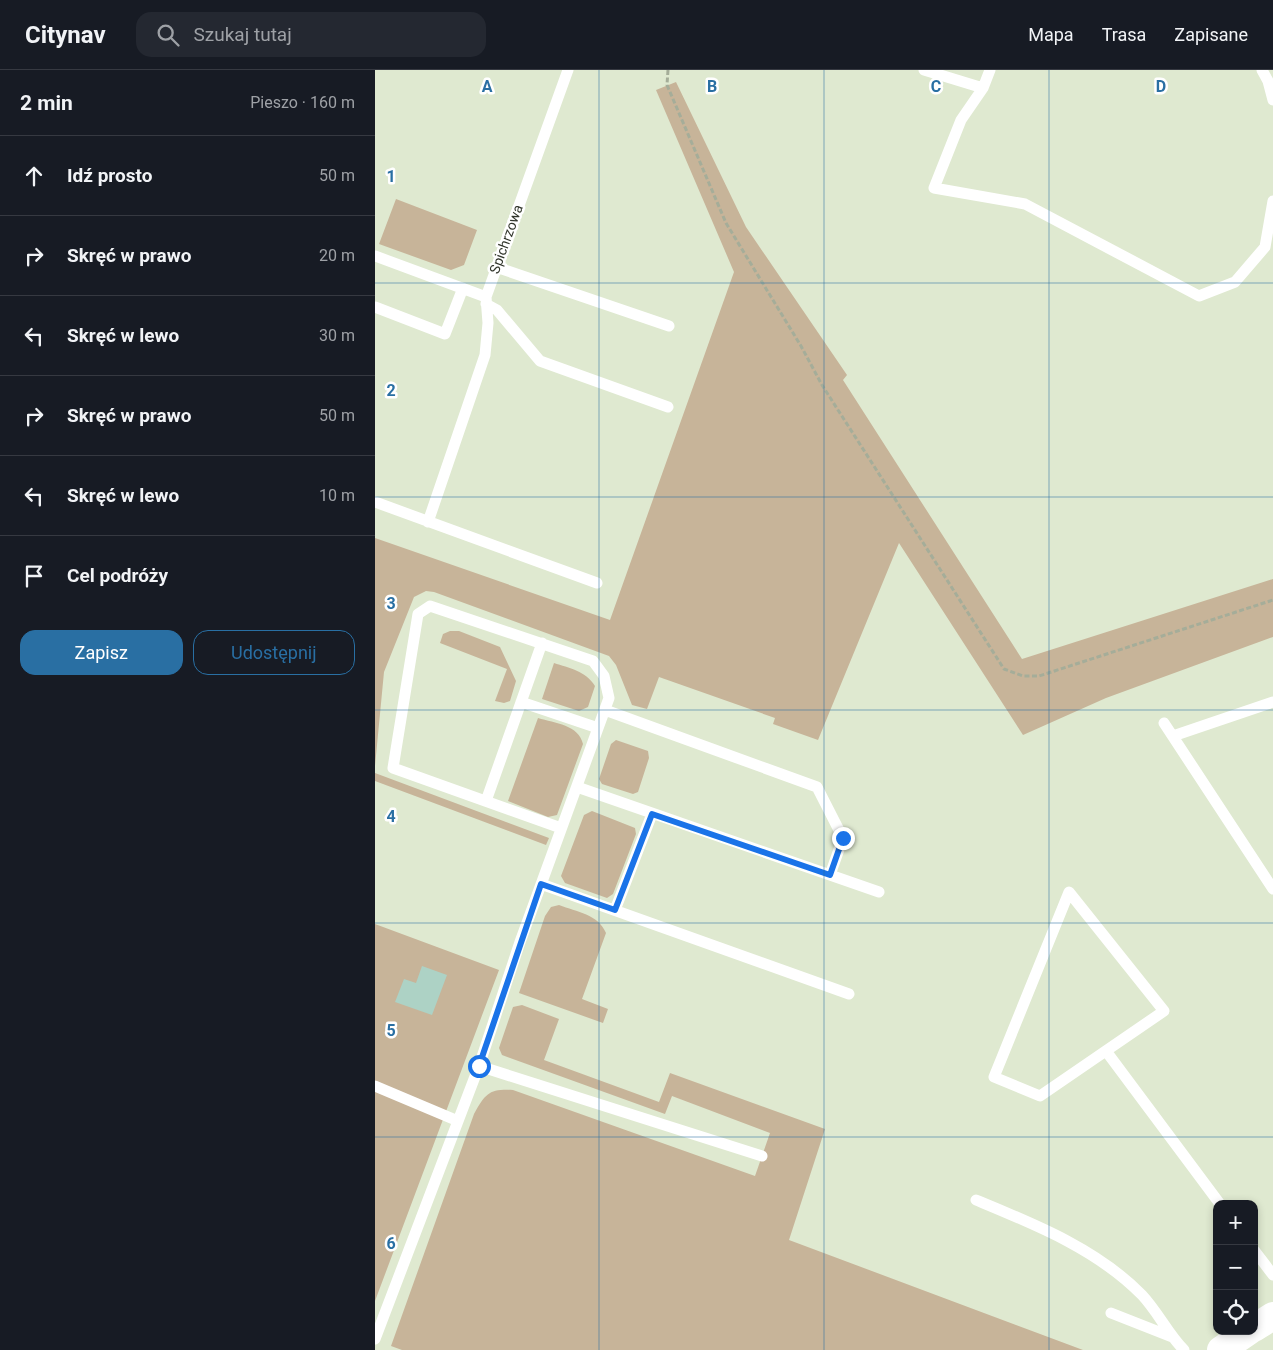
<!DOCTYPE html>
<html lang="pl">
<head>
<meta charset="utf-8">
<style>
  body { margin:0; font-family:Roboto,sans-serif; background:#242831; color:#f1f3f6 }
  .controls { position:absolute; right:15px; bottom:15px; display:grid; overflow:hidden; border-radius:10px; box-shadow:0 2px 8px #0003 }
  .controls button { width:45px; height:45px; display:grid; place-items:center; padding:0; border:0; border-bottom:1px solid #363941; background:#171b24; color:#f1f3f6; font:25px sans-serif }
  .stop { position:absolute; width:15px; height:15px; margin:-11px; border:4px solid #1a73e8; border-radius:50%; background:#fff }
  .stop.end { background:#1a73e8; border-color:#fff; box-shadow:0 1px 5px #0008 }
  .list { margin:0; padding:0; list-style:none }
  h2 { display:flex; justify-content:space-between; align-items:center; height:65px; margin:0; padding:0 20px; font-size:21px }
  h2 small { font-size:16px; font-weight:400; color:#9ea1a6 }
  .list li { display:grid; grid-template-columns:32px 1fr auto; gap:15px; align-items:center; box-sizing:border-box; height:80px; padding:0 20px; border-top:1px solid #363941 }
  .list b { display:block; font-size:19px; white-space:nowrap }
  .list em { font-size:16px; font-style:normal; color:#9ea1a6 }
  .actions { display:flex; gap:10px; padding:15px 20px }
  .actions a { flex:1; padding:11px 0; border:1px solid #296fa3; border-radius:15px; text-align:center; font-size:18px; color:#296fa3 }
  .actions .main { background:#296fa3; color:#fff }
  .icon { flex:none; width:28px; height:28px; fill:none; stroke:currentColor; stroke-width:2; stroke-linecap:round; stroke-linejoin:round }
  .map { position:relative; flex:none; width:898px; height:1280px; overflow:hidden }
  header { display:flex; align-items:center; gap:30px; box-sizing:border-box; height:70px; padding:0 25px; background:#171b24; border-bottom:1px solid #363941 }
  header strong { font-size:24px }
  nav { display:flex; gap:28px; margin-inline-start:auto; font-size:18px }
  .search { width:350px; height:45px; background:#242831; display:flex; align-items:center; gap:12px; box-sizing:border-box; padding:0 18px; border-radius:15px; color:#9ea1a6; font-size:19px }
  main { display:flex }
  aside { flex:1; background:#171b24 }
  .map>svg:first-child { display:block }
</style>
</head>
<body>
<header>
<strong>Citynav</strong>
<div class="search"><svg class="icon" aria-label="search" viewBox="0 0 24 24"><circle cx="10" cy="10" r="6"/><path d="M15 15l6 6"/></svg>Szukaj tutaj</div>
<nav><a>Mapa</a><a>Trasa</a><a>Zapisane</a></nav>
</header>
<main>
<aside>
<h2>2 min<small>Pieszo · 160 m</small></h2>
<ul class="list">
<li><svg class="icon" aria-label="ahead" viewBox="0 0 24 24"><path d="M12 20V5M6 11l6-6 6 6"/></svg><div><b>Idź prosto</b></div><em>50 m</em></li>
<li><svg class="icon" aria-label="right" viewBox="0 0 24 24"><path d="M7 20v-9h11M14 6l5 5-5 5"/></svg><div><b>Skręć w prawo</b></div><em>20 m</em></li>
<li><svg class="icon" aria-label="left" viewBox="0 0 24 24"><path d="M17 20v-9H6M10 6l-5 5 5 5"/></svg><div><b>Skręć w lewo</b></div><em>30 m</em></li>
<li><svg class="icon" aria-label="right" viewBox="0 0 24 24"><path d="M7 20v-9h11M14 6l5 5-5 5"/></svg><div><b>Skręć w prawo</b></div><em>50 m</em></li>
<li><svg class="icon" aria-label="left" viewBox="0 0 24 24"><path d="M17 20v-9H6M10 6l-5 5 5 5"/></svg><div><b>Skręć w lewo</b></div><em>10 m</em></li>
<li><svg class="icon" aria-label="arrive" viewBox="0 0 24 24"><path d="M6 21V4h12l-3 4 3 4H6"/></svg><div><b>Cel podróży</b></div></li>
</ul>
<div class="actions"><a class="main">Zapisz</a><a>Udostępnij</a></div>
</aside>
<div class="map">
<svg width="898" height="1280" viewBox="0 0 898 1280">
  <rect width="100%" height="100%" fill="#dfe9d0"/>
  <path fill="#c7b499" d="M301,12L371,157L472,305L468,310L647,589L898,509V567L731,628L648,665L524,473L443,670L398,654L400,648L284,607L272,639L257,635L241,595L234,586L59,522L51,521L39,527L9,602L0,696V468L235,550L359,202L281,20Z
    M21,129L102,160L89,195L76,200L4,174Z
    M75,561H84L125,577L141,611L135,631L129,633L120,631L132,599L65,573L68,564Z
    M179,593C194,598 211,601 220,616L213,637L204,641L167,629Z
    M163,648C180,653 204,655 208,674L182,745L173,747L133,731Z
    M241,670L273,681L274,688L263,722L258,724L227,714L224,709L236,674Z
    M0,703L174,768L171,775L0,711Z
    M217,741L260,758L261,764L238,824L232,828L190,813L186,806L209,745Z
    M184,835C202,842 223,844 231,863L207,929L233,939L228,953L144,923L170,846L176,837Z
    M0,854L124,900L0,1231Z
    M147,935L184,949L169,990L284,1032L295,1003L450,1059L414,1170L708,1280H27L16,1276L99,1044C111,1023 114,1019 138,1020L380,1106L395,1063L297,1026L290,1044L127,985L124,978L138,937Z"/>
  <path fill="#add2c5" d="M47,896L72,905L57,945L20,932L29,909L41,913Z"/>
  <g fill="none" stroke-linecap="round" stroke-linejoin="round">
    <path stroke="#a5ad99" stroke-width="3" stroke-dasharray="5 2.5" stroke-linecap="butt" d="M293,0L292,15L351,153L426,276L447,315L629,599L648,606H664L898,530"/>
    <path stroke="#fff" stroke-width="11" d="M549,0L608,18
      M615,0L608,18L586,50L559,118L650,134L824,226L860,212L890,177L898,131
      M887,0L893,11L898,30
      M0,186L111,227
      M121,197L294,256
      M111,234L122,240L165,291L293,337
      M0,237L70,264L88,218
      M0,432L222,513
      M53,452L110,285L113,253L111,227L193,0
      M146,632L223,658
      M230,640L442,717L468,768L455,805
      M789,653L898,819
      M798,666L898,632
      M202,717L504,822
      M111,731L167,573
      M166,814L474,924
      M694,822L789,941L665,1026L619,1007Z
      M240,840L277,744
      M731,981L845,1134
      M104,996L387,1086
      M0,1016L83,1051
      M601,1130C659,1154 722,1179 767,1225C783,1242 793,1264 809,1280
      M879,1180L898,1205
      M736,1243L797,1267
      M0,1269L104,996L145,872L234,628L229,606L218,591L55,536L43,544L18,698L186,758"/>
    <path stroke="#fff" stroke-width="28" d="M879,1258L898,1246
      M846,1280L874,1261"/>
  </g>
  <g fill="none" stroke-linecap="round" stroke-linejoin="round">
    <path stroke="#1a73e8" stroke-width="6" d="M104,996L166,814L240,840L277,744L455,805L468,768"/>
  </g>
  <path fill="none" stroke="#296fa3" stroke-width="1" stroke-opacity="0.55" d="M224,0V1280M449,0V1280M674,0V1280M0,213H898M0,427H898M0,640H898M0,853H898M0,1067H898"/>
  <g text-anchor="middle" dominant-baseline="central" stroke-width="5" stroke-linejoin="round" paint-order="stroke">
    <g font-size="14" fill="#32362c" stroke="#fff">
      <text transform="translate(131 169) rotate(-70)">Spichrzowa</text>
    </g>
  </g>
  <g font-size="16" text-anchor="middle" font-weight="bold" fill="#296fa3" stroke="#fff" stroke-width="5" stroke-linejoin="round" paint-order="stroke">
    <text x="112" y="22">A</text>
    <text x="337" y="22">B</text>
    <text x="561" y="22">C</text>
    <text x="786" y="22">D</text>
    <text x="16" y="112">1</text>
    <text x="16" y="326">2</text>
    <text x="16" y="539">3</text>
    <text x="16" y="752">4</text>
    <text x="16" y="966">5</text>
    <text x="16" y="1179">6</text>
  </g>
</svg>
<div class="controls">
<button>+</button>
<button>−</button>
<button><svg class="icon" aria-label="locate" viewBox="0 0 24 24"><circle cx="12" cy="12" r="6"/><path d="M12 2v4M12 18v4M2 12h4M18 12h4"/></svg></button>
</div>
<div class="stop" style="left:104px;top:996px"></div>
<div class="stop end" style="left:468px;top:768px"></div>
</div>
</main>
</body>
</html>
